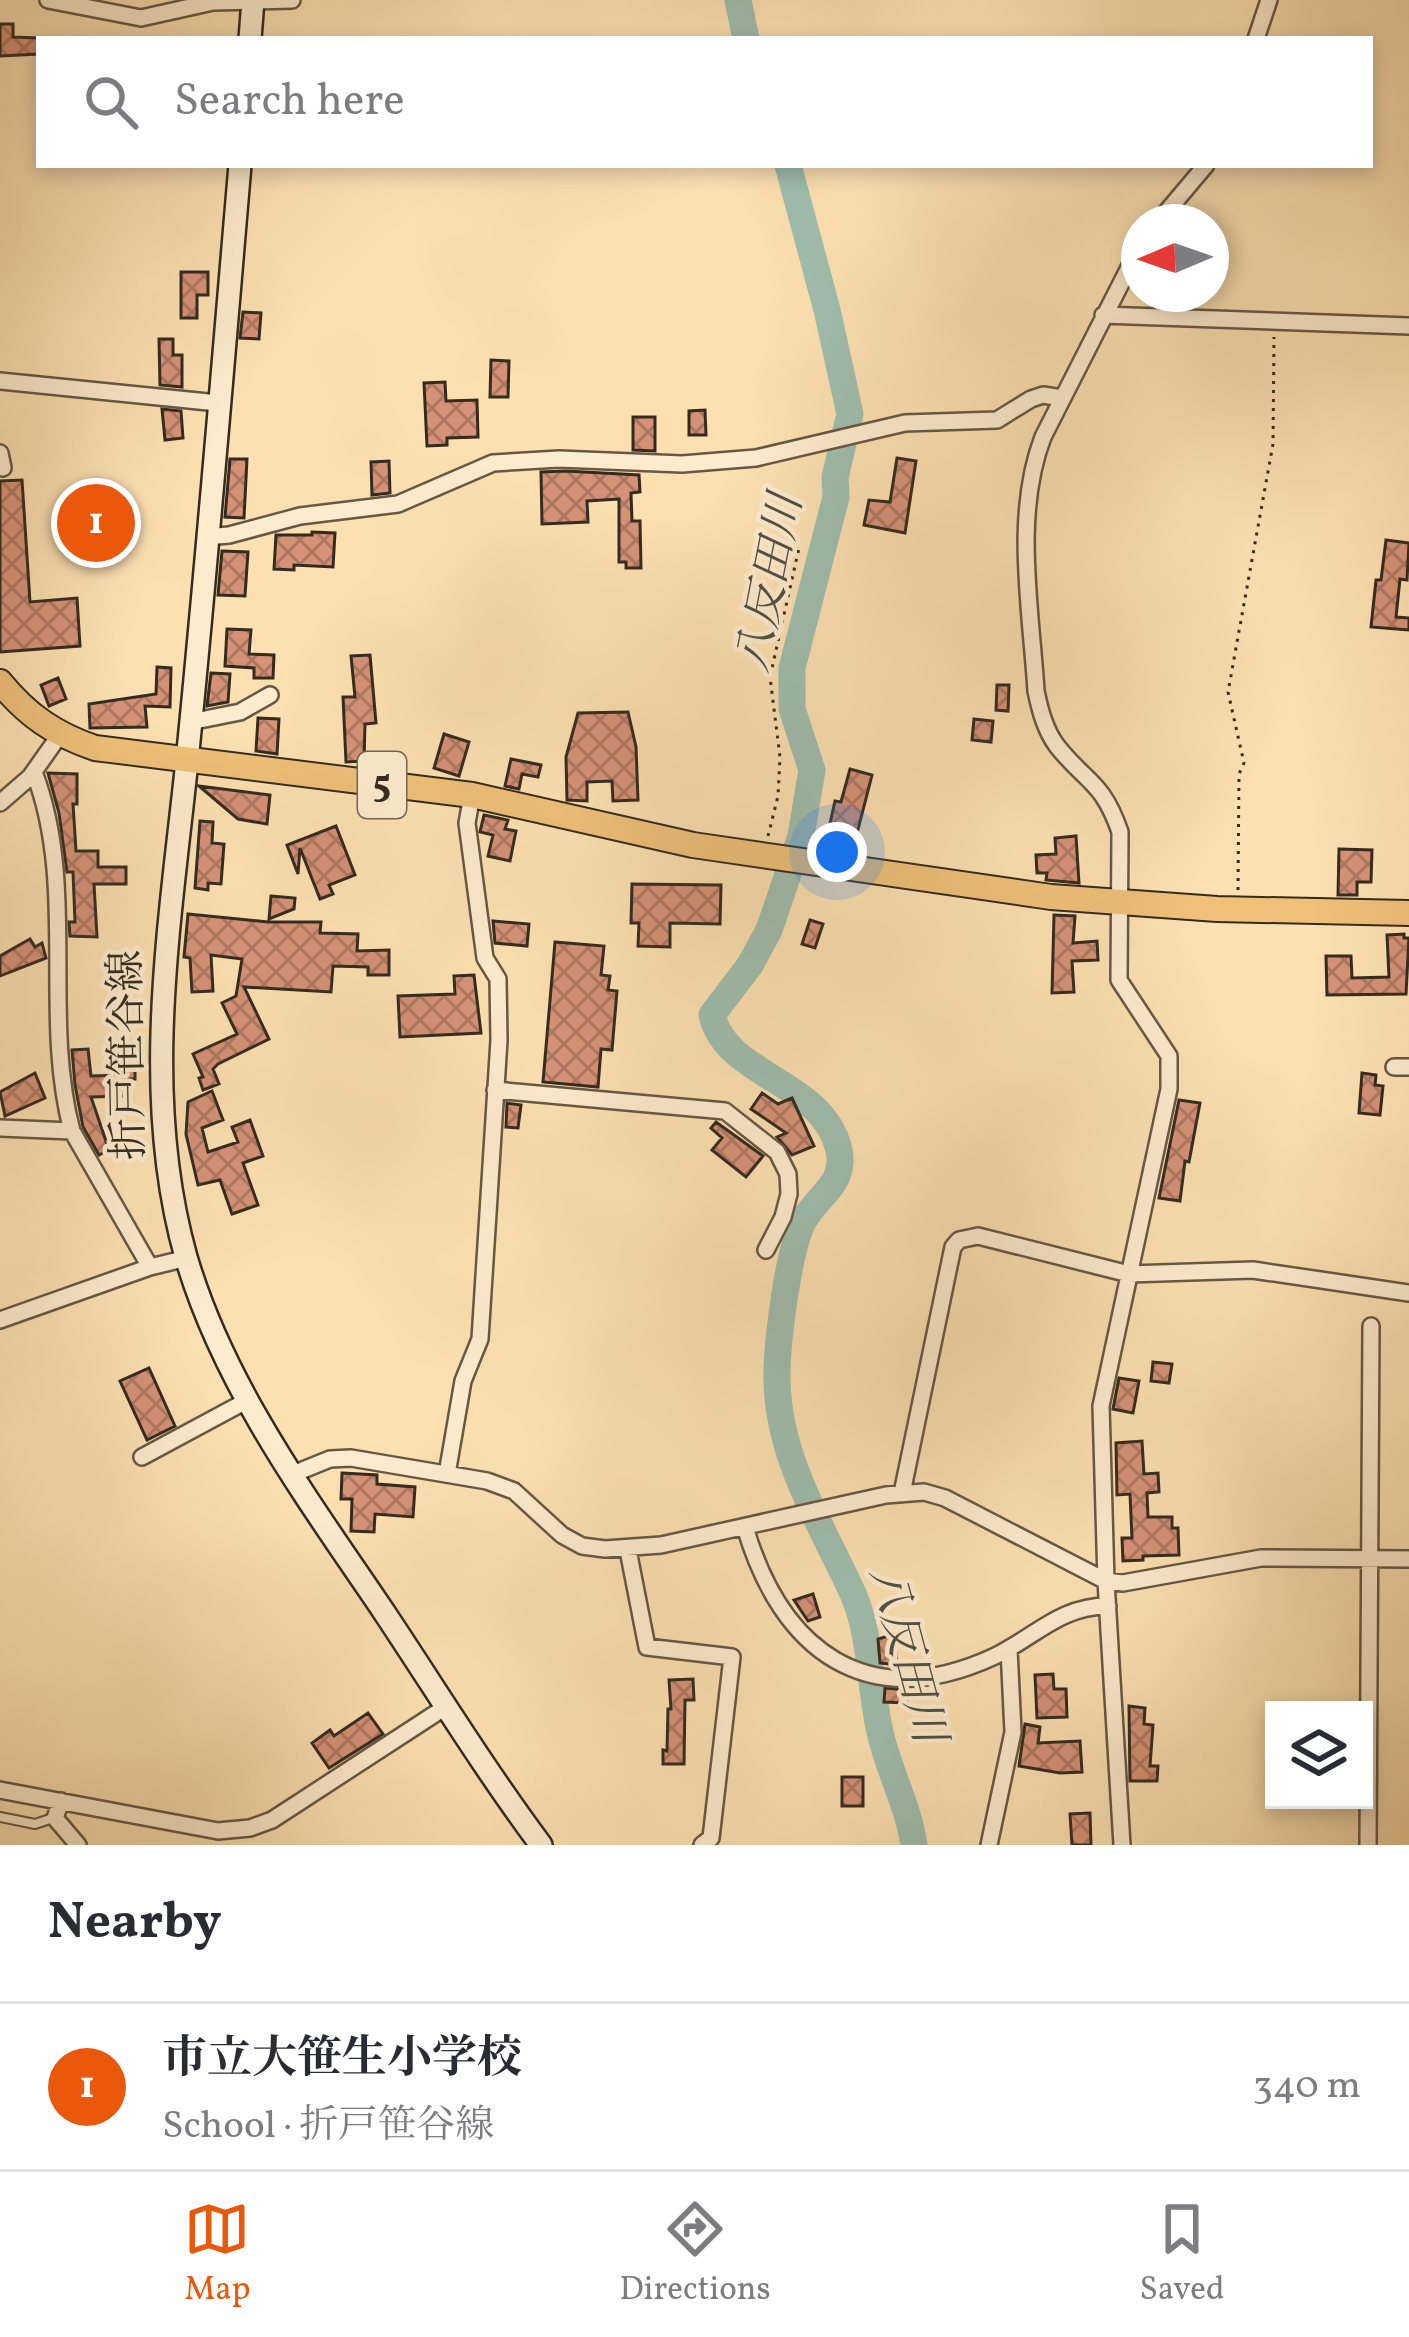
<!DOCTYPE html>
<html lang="en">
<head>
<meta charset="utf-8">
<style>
  body { margin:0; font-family:Vollkorn,"Noto Serif JP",serif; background:#f2f2f3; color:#2b2b33 }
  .controls { position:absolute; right:36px; bottom:36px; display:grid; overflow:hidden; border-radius:0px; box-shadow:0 6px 18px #0003 }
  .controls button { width:108px; height:108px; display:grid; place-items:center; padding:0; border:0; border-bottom:3px solid #e1e1e2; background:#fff; color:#2b2b33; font:60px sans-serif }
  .compass { position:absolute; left:1121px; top:204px; width:108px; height:108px; border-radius:50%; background:#fff; box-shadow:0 6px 18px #0003; rotate:268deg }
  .you { position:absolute; left:837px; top:852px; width:42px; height:42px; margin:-30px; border:9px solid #fff; border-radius:50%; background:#1a73e8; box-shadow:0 0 0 18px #1a73e833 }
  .badge { display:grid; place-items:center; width:78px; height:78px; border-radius:50%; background:#ea580c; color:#fff; font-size:39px; font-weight:700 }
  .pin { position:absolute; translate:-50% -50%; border:6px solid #fff; box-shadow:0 3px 12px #0006 }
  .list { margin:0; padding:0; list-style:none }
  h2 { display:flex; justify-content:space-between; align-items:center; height:156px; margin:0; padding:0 48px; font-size:51px }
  h2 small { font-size:39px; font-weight:400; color:#7c7c81 }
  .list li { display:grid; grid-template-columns:78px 1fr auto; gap:36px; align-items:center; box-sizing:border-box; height:168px; padding:0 48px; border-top:3px solid #e1e1e2 }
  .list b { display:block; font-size:45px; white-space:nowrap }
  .list p { margin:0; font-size:39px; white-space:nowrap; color:#7c7c81 }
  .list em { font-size:39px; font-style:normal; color:#7c7c81 }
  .icon { flex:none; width:66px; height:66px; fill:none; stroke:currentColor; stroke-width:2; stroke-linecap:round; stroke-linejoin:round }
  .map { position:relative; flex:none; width:1409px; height:1845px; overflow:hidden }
  .search { position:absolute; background:#fff; box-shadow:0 6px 18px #0003; left:36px; right:36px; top:36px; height:132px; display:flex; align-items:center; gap:30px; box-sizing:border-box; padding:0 42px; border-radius:0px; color:#7c7c81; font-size:45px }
  .sheet { height:324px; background:#fff }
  nav { display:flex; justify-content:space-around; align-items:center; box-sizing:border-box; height:168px; border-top:3px solid #e1e1e2; background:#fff; font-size:33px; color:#7c7c81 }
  nav a { display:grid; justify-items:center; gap:6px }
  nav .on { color:#ea580c }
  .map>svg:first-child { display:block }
</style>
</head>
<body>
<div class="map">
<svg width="1409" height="1845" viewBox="0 0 1409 1845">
  <defs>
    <pattern id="building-cross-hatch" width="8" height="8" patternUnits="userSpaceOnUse" patternTransform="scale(3)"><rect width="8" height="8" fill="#d59277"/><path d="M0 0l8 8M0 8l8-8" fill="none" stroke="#ae7761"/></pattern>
  </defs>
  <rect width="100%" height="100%" fill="#fce0b2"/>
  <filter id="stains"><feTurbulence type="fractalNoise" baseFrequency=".00167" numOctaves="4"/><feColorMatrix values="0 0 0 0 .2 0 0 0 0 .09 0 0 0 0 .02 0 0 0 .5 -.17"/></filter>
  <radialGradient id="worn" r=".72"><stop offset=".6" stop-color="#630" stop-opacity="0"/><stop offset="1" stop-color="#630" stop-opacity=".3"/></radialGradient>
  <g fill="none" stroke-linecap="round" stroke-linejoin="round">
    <path stroke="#9fbdad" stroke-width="27" d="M738,0L746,39
      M788,165L827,310L850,414L835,477L836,497L792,668V709L812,770L801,836L769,930L750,965L712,1015C727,1078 823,1080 839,1150C846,1184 818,1195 804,1220C788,1249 776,1348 777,1382C779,1461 823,1527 854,1596C873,1642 869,1693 882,1740C891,1775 909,1809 914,1845"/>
  </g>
  <path fill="url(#building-cross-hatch)" stroke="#342b1f" stroke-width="3" d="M0,24H13V37L39,38V54L0,56Z
    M181,272H208V295H197V318H181Z
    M243,312L261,313L259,339L240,338Z
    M159,339H173V355H182V387L160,385Z
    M491,360L509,361L508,397H490Z
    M445,382L446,401L477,400L478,437L447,438V445L427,446L424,383Z
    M162,409L181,411L183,438L165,440Z
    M705,410L706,435H689V411Z
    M633,417H655V451L633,450Z
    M897,458L916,461L905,533L864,525L869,500L890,502Z
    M230,459H247L244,518L225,517Z
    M389,461L390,493L372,495L371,462Z
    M566,471L639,475L640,492L631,493L632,521H640L641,568H626V562H619V499L587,501L588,522L542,524L541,472Z
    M22,480L30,602L77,598L80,646L0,652V481Z
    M312,532L335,533L333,567L294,565V570L274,569L276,535H312Z
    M1386,540L1409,543L1407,580L1400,579L1396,617L1409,618V630L1371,627L1376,580H1381Z
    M222,551L248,552L245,596L218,595Z
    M227,629L251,630L249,654L274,655L273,678H254V668L225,666Z
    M370,655L376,723L365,724L364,761L346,762L343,697H355L351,656Z
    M157,667L171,668L170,707L145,706L147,727L90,728L89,704L156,694Z
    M211,673L230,674L228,702L207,706Z
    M58,678L66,699L49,706L41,685Z
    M997,685H1009L1008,711L996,710Z
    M628,712L636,747L638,800L613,801L612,781L587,782V801L567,800L566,757L578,713Z
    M258,718L279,719L277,754L256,751Z
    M974,719L993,721L991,742L972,740Z
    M444,734L469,742L459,776L434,768Z
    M511,759L541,765L538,777L522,774L519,789L505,786Z
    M850,769L872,775L853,849L826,842L835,801L841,802Z
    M48,773L77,774V804H73L76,851H98V867H126V884H94L97,937L70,936L69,922H75L73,872H67L59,813Z
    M199,786L270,795L267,824L238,819Z
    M484,815L508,820L505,829L516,831L510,861L488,856L493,835L480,832Z
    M200,821L213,822L212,843L224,844L221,884L208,883V890L195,888Z
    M336,826L355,875L329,885L333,894L320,899L300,848L298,874L287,845Z
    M1076,836L1079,883L1046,880L1047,873H1037L1036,855L1056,854L1055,838Z
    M1339,849L1372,850L1371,882H1357V895H1338Z
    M632,884L721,885L720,924L670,923V947L638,946L639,923H631Z
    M271,896L295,898L294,909L269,919Z
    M188,914L268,922H321L320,933L358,934L357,951L389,950V975H368V967L333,966L331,992L244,987L269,1039L218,1064L213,1069L219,1084L203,1090L199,1078L203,1077L193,1054L237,1034L222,1003L236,996L242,959L211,955L213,991L192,992L190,958L184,957Z
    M1054,915L1075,916L1073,943L1097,941L1098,960L1072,961L1074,992L1052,993Z
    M810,920L823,924L815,948L802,944Z
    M493,921L529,924L527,946L495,943Z
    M1404,934V938H1409L1406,994L1327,995L1326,956H1351L1352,978L1389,977L1387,935Z
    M30,939L35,947L42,943L46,958L0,976V956Z
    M555,942L604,946L601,975L610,976L608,990L617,991L612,1050L601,1049L598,1087L543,1082Z
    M474,975L481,1033L400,1037L398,996L455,994L454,976Z
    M88,1049L91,1076L122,1075V1067H135V1079H130V1096L91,1097L109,1150L99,1155L83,1127L75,1085L72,1050Z
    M35,1073L45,1098L5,1116L0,1092Z
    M1362,1073L1376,1075L1375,1085L1383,1086L1380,1115L1359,1113Z
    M212,1091L223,1120L202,1128L208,1152L238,1142L232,1127L250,1120L263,1156L243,1163L258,1205L232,1214L220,1180L198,1185L186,1134L188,1102Z
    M762,1093L778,1104L792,1098L814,1146L792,1155L777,1137L786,1133L751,1109Z
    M1179,1100L1200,1103L1189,1162L1185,1161L1180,1201L1159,1198Z
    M507,1103L521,1105L518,1128L506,1127Z
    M716,1122L763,1156L746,1177L712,1150L722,1138L711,1128Z
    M1153,1362L1172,1364L1169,1383L1151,1381Z
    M149,1368L175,1426L147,1440L120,1381Z
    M1119,1378L1139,1381L1133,1413L1113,1409Z
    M1142,1441L1144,1474L1158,1473L1159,1492L1147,1493L1148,1517H1172V1528H1178L1179,1555L1143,1556V1560L1123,1561L1122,1538H1132L1130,1494L1117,1495L1116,1443Z
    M342,1473L377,1475V1484L415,1487L413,1517L375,1514L374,1532L351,1531L352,1499H341Z
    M813,1594L820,1617L808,1621L794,1600Z
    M895,1634L897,1665L880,1663L878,1639Z
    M1053,1674L1054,1689H1066L1067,1717L1037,1718L1035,1675Z
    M693,1679L694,1700H685L684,1764H663V1750L667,1751L668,1709H671L669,1680Z
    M885,1688L908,1690L907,1703L884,1702Z
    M1129,1706L1145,1708L1144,1724L1153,1725L1150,1766H1158L1157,1781H1130Z
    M368,1713L383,1734L329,1768L312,1743L330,1730L334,1736Z
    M1025,1724L1040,1727L1038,1743L1080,1741L1082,1772L1060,1773L1019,1766Z
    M842,1777H863V1806H842Z
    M1090,1813L1091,1845H1072L1070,1814Z"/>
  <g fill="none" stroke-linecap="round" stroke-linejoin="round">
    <defs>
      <path id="service" d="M0,1817L35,1824L53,1818"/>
      <path id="minor" d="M48,0L141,18L213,2L292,0
        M1256,39L1269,0
        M1158,222L1206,165
        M1103,315L1409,326
        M0,381L218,403
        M0,453L3,468
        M206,537L229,535L300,516L398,504L493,463L559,459L682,464L756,458L905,423L997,420L1031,399L1043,395L1062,398
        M190,722L240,712L270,695
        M34,772C78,887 41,1014 72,1131
        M0,803L30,777L59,736
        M1394,1067H1409
        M495,1090L725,1111L777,1152L788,1174L789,1194L783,1217L766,1250
        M0,1128L72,1131L150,1267
        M0,1320L150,1267L187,1258
        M142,1457L248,1400
        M293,1474L330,1459L351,1458L487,1481L514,1491L562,1535L582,1546L605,1549L661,1545L886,1495L924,1492L945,1498L1106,1581L1123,1583L1261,1558L1409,1559
        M447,1474L463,1381L480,1339L499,1040L498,979L485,958L467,823L472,795
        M902,1493L953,1247L959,1240L978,1236L1129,1274L1253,1270L1409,1293
        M745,1527C781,1650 866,1715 993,1657C1034,1638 1059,1606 1108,1606
        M628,1550L647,1647L732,1657L711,1838L702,1845
        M0,1790L218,1831L250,1828L272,1820L447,1706
        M61,1801L55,1818L78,1845
        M989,1845L1013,1732L1009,1649
        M1122,1845L1106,1581L1101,1406L1169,1089V1056L1119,980L1120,832C1102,780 1086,783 1057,746C1045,730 1040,710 1036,691C1031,609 1013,515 1043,437L1139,248
        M1368,1845L1371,1326"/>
      <path id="secondary" d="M250,39L253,0
        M240,165C223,364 207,563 187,761C170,924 140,1095 186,1257C224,1387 309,1501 384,1612C436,1690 485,1770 541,1845"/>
      <path id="primary" d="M0,682C27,715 54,734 95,748L472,795L693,845L1051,897L1217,909L1409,913"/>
    </defs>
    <use href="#service" stroke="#665844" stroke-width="12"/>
    <use href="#minor" stroke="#665844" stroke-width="20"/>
    <use href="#secondary" stroke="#342b1f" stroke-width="26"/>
    <use href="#primary" stroke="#342b1f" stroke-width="28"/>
    <path stroke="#342b1f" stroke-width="3" stroke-dasharray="3 6" stroke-linecap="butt" d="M768,836L778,796L780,757L770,677L799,548
      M1238,890L1239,774L1244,763L1228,692L1273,444L1274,337"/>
    <use href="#service" stroke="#fdebcd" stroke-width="8"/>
    <use href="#minor" stroke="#fdebcd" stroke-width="15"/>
    <use href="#secondary" stroke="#fdebcd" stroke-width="21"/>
    <use href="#primary" stroke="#eec079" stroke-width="24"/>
  </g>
  <g text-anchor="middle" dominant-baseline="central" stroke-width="9" stroke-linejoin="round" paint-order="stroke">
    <rect fill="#fdebcd" stroke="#706553" stroke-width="3" x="358" y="752" width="48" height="66" rx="9"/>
    <g font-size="39" font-weight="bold" fill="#342b1f">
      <text x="382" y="785">5</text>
    </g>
    <g font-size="42" fill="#342b1f" stroke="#fdebcd">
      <text transform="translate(130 1055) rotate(-91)">折戸笹谷線</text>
    </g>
    <g font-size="45" font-style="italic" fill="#4f5042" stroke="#fdebcd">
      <text transform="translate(772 584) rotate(-79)">八反田川</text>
      <text transform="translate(905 1655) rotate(75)">八反田川</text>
    </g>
  </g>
  <rect width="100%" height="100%" filter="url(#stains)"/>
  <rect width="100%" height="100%" fill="url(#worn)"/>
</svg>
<div class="controls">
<button><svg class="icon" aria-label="layers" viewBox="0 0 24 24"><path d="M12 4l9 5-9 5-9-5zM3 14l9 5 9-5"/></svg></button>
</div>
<svg class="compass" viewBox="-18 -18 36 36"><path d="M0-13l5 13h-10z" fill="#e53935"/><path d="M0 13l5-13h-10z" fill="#7c7c81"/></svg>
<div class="you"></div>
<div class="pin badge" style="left:96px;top:523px">1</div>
<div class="search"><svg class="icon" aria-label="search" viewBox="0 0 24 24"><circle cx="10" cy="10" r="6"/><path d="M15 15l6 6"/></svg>Search here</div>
</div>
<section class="sheet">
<h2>Nearby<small></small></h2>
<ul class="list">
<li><span class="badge">1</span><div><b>市立大笹生小学校</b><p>School · 折戸笹谷線</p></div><em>340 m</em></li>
</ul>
</section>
<nav>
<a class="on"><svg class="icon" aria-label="map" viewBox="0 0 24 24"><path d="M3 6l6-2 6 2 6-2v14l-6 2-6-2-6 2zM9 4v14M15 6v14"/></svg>Map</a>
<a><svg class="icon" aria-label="directions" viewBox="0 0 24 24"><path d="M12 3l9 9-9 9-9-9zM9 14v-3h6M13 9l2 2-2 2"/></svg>Directions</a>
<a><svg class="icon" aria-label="saved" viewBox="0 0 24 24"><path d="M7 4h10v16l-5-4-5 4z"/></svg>Saved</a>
</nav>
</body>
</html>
